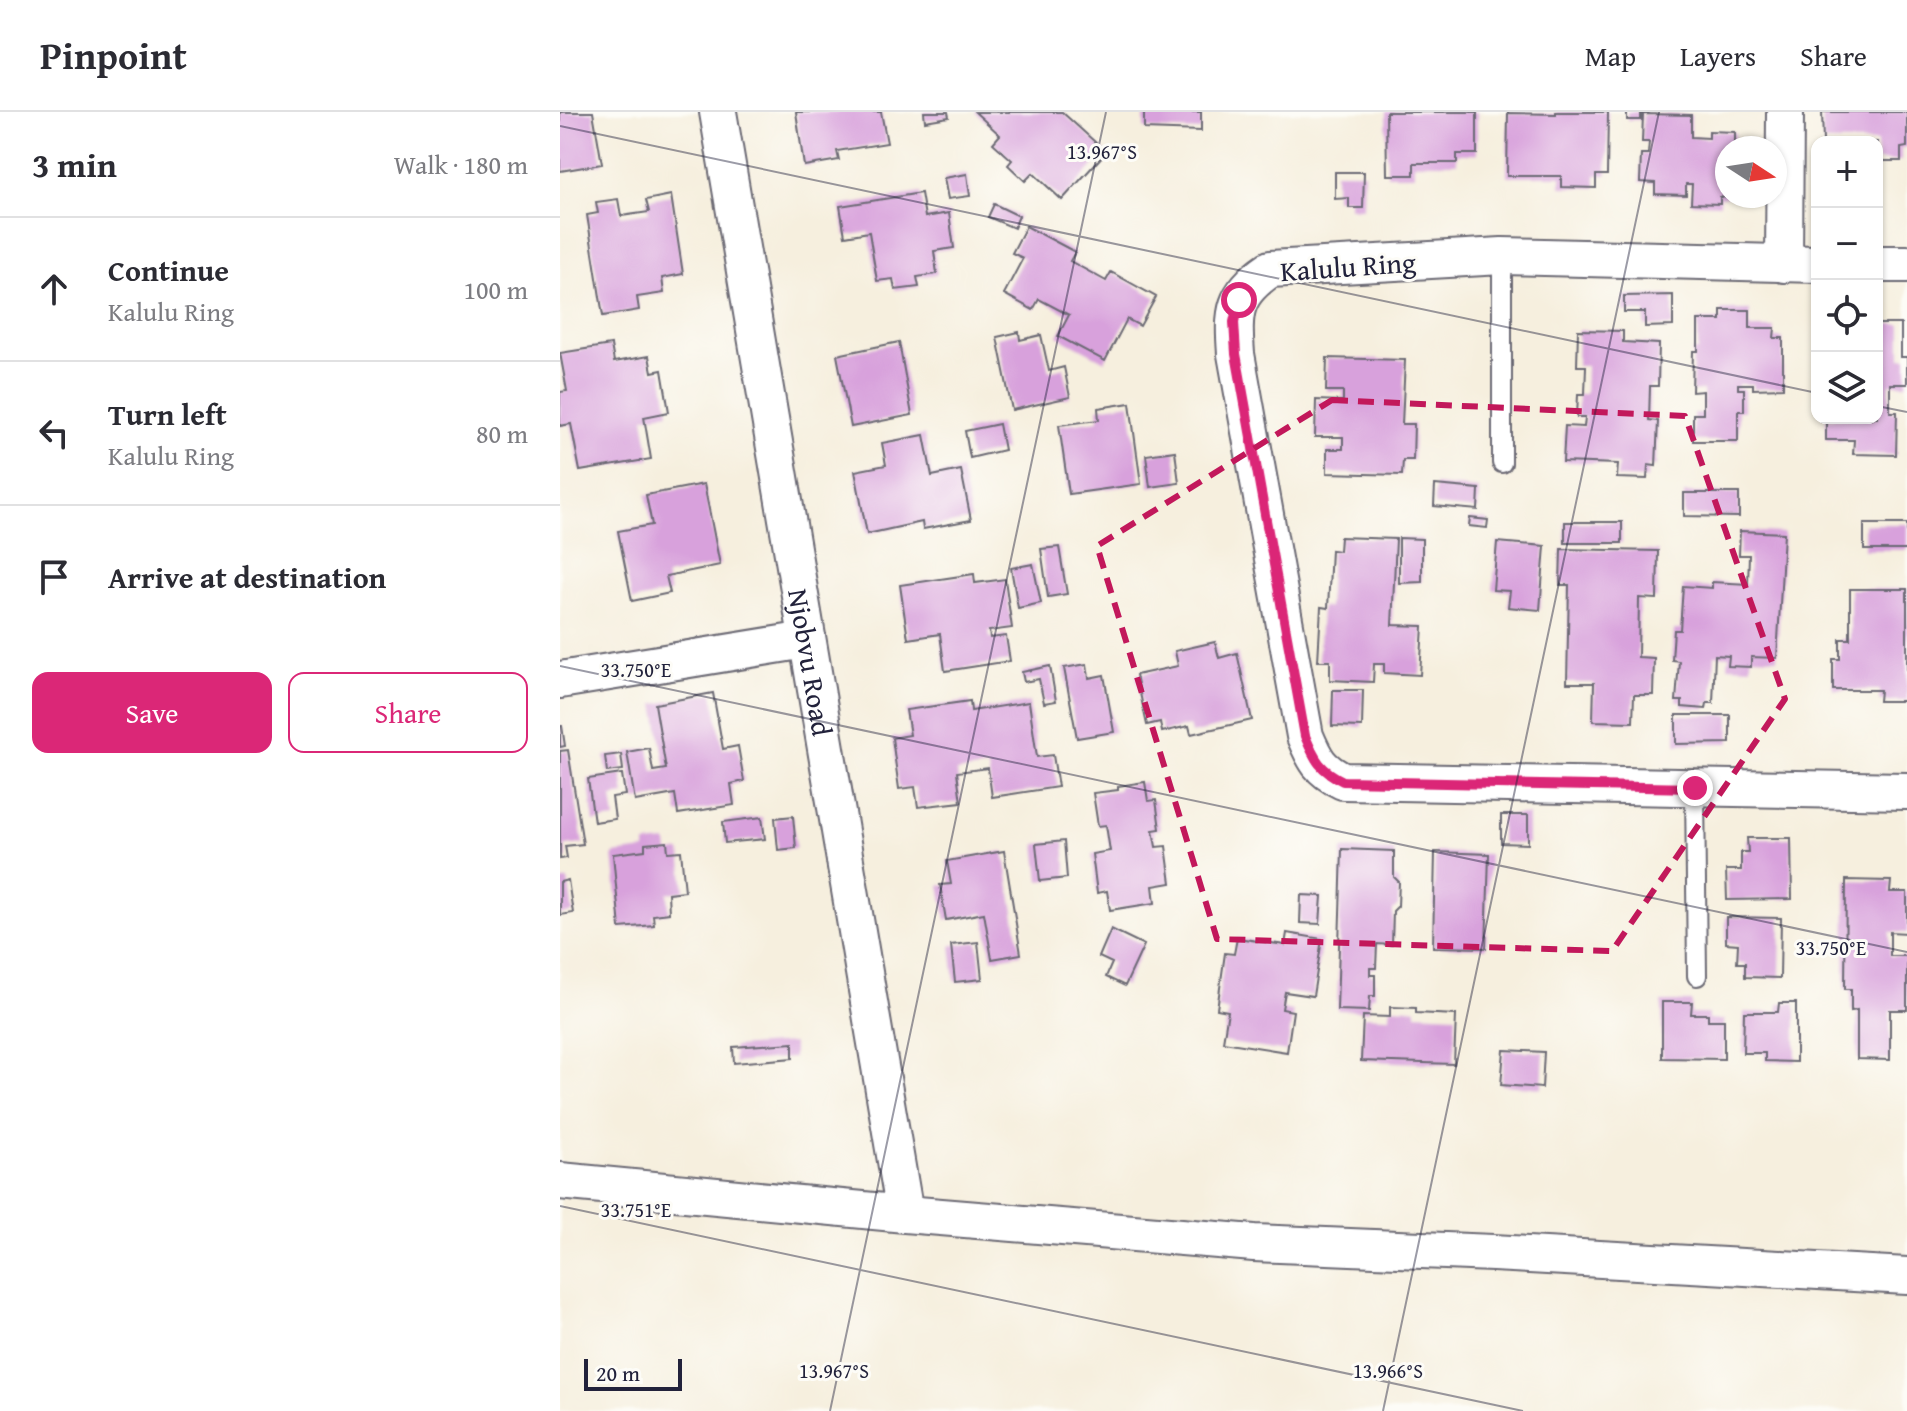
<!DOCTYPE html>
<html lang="en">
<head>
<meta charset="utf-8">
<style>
  body { margin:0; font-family:"Gentium Book Plus",serif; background:#f7f7f7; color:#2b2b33 }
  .controls { position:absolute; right:24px; top:24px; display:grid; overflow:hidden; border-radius:16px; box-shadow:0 2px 6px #0004 }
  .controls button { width:72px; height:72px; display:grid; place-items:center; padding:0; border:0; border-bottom:2px solid #e1e1e2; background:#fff; color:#2b2b33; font:40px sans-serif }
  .compass { position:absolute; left:1155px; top:24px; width:72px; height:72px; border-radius:50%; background:#fff; box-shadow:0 2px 6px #0004; rotate:102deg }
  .scale { position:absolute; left:24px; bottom:20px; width:98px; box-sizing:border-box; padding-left:8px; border:4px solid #22223b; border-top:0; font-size:22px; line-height:28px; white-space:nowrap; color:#22223b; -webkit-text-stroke:6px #fdfcf7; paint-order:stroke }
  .stop { position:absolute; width:24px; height:24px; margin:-18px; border:6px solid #db2777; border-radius:50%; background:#fff }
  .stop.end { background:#db2777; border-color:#fff; box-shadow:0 2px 8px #0008 }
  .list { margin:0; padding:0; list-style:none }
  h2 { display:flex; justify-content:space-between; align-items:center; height:104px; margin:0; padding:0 32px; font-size:34px }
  h2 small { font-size:26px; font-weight:400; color:#7c7c81 }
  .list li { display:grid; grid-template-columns:52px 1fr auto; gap:24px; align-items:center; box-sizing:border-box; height:144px; padding:0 32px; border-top:2px solid #e1e1e2 }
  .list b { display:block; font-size:30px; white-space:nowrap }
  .list p { margin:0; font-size:26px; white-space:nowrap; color:#7c7c81 }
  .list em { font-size:26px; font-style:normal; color:#7c7c81 }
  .actions { display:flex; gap:16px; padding:24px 32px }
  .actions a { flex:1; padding:18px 0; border:2px solid #db2777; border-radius:16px; text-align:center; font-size:28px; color:#db2777 }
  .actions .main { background:#db2777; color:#fff }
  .icon { flex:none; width:44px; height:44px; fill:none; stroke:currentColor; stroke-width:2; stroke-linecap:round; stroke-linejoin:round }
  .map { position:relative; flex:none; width:1347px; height:1299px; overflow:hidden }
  header { display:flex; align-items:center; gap:48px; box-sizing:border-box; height:112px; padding:0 40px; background:#fff; border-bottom:2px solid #e1e1e2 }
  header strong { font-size:38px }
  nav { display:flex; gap:44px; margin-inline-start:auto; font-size:28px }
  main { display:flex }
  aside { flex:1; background:#fff }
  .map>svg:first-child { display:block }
</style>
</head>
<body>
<header>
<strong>Pinpoint</strong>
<nav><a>Map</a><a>Layers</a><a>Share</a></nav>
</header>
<main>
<aside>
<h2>3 min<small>Walk · 180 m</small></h2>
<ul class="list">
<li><svg class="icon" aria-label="ahead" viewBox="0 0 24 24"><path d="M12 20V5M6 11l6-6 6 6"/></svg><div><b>Continue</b><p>Kalulu Ring</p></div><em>100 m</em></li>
<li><svg class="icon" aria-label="left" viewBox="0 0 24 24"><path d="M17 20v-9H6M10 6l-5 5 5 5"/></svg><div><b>Turn left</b><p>Kalulu Ring</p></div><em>80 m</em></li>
<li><svg class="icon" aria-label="arrive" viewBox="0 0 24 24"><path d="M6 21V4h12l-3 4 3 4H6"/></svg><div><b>Arrive at destination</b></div></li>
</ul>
<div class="actions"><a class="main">Save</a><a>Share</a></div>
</aside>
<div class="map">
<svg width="1347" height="1299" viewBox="0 0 1347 1299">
  <rect width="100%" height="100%" fill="#fdfcf7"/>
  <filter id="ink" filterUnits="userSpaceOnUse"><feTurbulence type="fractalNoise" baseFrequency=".0125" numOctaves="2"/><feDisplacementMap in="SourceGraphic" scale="16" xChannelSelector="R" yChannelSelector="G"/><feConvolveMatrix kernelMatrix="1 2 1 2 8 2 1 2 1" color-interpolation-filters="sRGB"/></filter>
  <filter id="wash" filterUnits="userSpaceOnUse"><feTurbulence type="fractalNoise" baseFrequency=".006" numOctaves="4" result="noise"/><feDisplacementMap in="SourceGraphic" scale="32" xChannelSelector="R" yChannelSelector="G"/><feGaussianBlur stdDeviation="1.8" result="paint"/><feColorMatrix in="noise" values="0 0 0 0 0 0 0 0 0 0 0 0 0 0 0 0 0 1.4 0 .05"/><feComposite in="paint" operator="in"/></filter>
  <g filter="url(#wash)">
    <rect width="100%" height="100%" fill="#f6efde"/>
    <g id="blocks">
      <path fill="#d8a1dc" d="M0,0H33L42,52L0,59Z
        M236,0H321L327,31L277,39L279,48L244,54Z
        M364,0H388L389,5L365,9Z
        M415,0H502L546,40L502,88L473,61L465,69L448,53L452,48L433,31L440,23Z
        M584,0H641V19L584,17Z
        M826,0H917V42H897V51H854V63H827Z
        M996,0H1048L1047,63H1036V76L1001,75V64H947L948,1L996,2Z
        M1067,0H1081V8H1067Z
        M1262,0H1347V35L1341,36V49H1317V30H1263Z
        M1083,2L1131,3V25L1149,26V19L1175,20V36H1167V85H1160V92L1131,91L1132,72H1126V83L1095,82V71L1080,70L1081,42H1088L1089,30H1082Z
        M775,60H804L803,96H789V86L775,87Z
        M407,62L410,84L388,87L384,66Z
        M361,81L365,105L389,101L394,136L374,139L377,162L357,165L359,175L335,178L333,167L317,169L309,120L285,124L280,94Z
        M111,83L123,162L102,166L104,181L77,185L79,198L43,204L27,103L38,101L36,90L58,87L61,104L89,100L86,88Z
        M434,92L459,104L454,116L428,105Z
        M466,114L515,140L510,149L546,169L551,160L596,185L580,214L567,207L545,249L498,224L509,203L479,187L473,198L444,182L463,146L452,141Z
        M1113,183V214L1085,215V200H1064V184Z
        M1161,198H1190V216H1215L1214,226H1223V276L1193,277V272H1178V277H1184V299H1178V329H1133V302H1143V279L1132,280L1133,239H1138V208H1161Z
        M1317,212H1341V245H1347V272H1330V300H1337L1336,343L1293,342L1294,328H1266V306H1317Z
        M1018,218L1063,219V230L1099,232L1098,274H1090L1089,308L1098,309L1096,354L1088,353L1087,367L1057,366L1058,352L1003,350L1005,314L1024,315L1025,305H1017L1018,282H1025L1026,254H1017Z
        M459,220L460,228L481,223L489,259L504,255L510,285L452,298L437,225Z
        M339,230L352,303L291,315L277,243Z
        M51,233L54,250L89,244L92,260L102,258L109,300L84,305L91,347L20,359L11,312L0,314V280L7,279L0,241Z
        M767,246L845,248L842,312H854L853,348H843L842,363L767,361V337H783V325H755L756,288L783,289V279H766Z
        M570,291L581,372L509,382L499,313L539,308L538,296Z
        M439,312L444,338L410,346L405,319Z
        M364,323L372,364L401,358L411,408L363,417L362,410L307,422L295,359L326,353L322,331Z
        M615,339L619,371L590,375L586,343Z
        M144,372L160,453L106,464L110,481L72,489L58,419L92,413L86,383Z
        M875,373L919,377L918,398L874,394Z
        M1124,381H1179V405L1124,404Z
        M910,406L928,408L927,416L909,414Z
        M1005,410H1062V431H1005Z
        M1304,412H1347V438H1304Z
        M1180,419L1224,421L1217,546L1191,545V555L1168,554L1169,544L1155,543L1153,591H1147L1146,597L1122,595V589H1116L1119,549L1112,548L1114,518H1120L1123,474L1152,476V470L1188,472L1189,443H1179Z
        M780,425L836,427L832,513L863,514L860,563L824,561V552H814L813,570L770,568V549H758L761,495L768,496L771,438L779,439Z
        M839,426L862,427V470L839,471Z
        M937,430L985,434L980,498L948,495L950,479L933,478Z
        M499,435L507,482L488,485L481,437Z
        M1001,437L1098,439L1097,487L1079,486L1078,545L1094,546L1093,583H1074L1073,610L1033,609L1034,571H1007L1009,473H1000Z
        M473,452L481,491L458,496L451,456Z
        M414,462L415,471L445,467L452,516L429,519L430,526L446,524L450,549L385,559L380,522L348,527L340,473Z
        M1290,477H1347V589H1319L1320,578H1273V547H1280V527H1290Z
        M655,530L659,546L677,541L692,608L631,622L629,614L602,620L600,610L587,613L576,563L618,554L615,539Z
        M527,552L529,566L544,563L554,620L517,626L504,556Z
        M490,554L496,589L484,591L479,567L464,570L462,560Z
        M773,578H803L802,615L772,614Z
        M153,581L163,637L178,634L184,669L171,672L174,693L118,702L115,682L75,689L67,640L89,636L93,659L106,657L95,592Z
        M410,589L411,599L469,590L477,645L493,643L498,675L432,685L428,656L397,660L401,690L358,695L355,675L339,677L332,626L350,623L346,598Z
        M1116,603H1170V631L1116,632Z
        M0,614H2L5,634L0,635Z
        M8,638L23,732L5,734L7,746L0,747V639Z
        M61,642L63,658L47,660L45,644Z
        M62,662L65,683L52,685L55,707L34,710L28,667Z
        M585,670L588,689L596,688L600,717L593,718L596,735L606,734L611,771L593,774L595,791L550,798L547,779L537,781L532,742L550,739L546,713L538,714L533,681L558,678V674Z
        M941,703H968V732L941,731Z
        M233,704L236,736L218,738L215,706Z
        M202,705L205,727L165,731L163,710Z
        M1187,726H1231L1232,787L1167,788L1166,758H1181V740H1188Z
        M504,729L507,766L480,769L476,732Z
        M107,730L108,740L121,739L125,779L108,781L109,801L93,803L94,813L60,816L53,742L85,738V732Z
        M782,737L834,739V765L839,770L838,794L833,799L832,833L817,832L816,856H810V863H815V884H810L809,899L777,898Z
        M444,739L461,842L432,847L424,801L386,808L380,773L391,772L387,749Z
        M875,740L929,742L926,836L873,835Z
        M8,768L13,801L0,803V770Z
        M1286,768L1331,769L1330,780H1347V821L1330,820V844H1347V898H1330V948L1297,947V898L1291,899V877H1285Z
        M741,783L762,784L760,812L740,811Z
        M1166,805L1221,806L1220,866L1185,865V851H1177L1178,832L1166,831Z
        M551,817L584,833L565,874L546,865L552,851L539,845Z
        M727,821L762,827L753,884L725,880L722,897L733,899L727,940L663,930L668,899L657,897L665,841L674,842L677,826L725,833Z
        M418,830L422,867L395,870L391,833Z
        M1102,890H1132L1131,902H1148V908H1164V947L1102,946Z
        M1219,891H1236V950L1205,949V941H1183L1184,900H1218Z
        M830,895L856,896V901L896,903L894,952L801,949L803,904L830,905Z
        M233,931V946L174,951L173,935Z
        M944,938L984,940L982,976L941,973Z"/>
    </g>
  </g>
  <g filter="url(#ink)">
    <use href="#blocks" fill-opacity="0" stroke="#6c6a74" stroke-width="2"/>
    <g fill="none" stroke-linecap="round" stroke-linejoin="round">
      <defs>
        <path id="lane" d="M942,144V351
          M1135,676L1137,864"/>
        <g id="street">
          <path id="s1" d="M158,0L345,1102"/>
          <path d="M1224,152L1225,0"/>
          <path d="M1257,152L942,144L710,157C673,182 673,200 676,242L745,624C755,648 760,658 783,669L1347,679"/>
          <path d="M1317,152H1347"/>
          <path d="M0,568L246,528"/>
          <path d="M0,1069L345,1102L694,1131L933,1141L1347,1164"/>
        </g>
      </defs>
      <use href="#lane" stroke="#6c6a74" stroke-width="22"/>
      <use href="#street" stroke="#6c6a74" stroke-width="40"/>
      <use href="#lane" stroke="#fff" stroke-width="18"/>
      <use href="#street" stroke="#fff" stroke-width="36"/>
    </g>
  </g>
  <g fill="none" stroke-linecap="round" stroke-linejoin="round" filter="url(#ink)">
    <path stroke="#db2777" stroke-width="10" d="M679,188L674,210L676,242L745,624C755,648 760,658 783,669L1135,676"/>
  </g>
  <path fill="none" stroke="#c2185b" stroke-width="6" stroke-dasharray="16 10" stroke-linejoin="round" d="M772,288L1125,304L1225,587L1052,839L657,827L537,434Z"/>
  <path fill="none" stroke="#22223b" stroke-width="2" stroke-opacity="0.45" d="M0,14L1257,281M1317,294L1347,300M0,554L1347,840M0,1094L963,1299M270,1299L546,0M823,1299L1099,0"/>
  <g text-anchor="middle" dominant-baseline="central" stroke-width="6" stroke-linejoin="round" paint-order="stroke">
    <g font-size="28" fill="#22223b" stroke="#fdfcf7">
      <text transform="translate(788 154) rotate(-4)">Kalulu Ring</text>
      <text stroke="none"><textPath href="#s1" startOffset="558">Njobvu Road</textPath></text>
    </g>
  </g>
  <g font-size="20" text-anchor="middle" fill="#22223b" stroke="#fdfcf7" stroke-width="6" stroke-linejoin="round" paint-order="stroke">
    <text x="542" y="47">13.967°S</text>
    <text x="76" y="565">33.750°E</text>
    <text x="1271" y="843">33.750°E</text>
    <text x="76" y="1105">33.751°E</text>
    <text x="274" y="1266">13.967°S</text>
    <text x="828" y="1266">13.966°S</text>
  </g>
</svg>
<div class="controls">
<button>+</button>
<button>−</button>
<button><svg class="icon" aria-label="locate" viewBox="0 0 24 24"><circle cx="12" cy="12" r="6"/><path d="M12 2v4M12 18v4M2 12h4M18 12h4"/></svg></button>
<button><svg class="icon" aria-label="layers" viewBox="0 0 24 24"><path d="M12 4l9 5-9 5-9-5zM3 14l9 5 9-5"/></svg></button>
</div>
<svg class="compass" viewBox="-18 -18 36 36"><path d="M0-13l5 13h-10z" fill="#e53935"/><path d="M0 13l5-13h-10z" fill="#7c7c81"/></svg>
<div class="scale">20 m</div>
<div class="stop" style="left:679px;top:188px"></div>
<div class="stop end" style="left:1135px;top:676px"></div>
</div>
</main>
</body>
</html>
